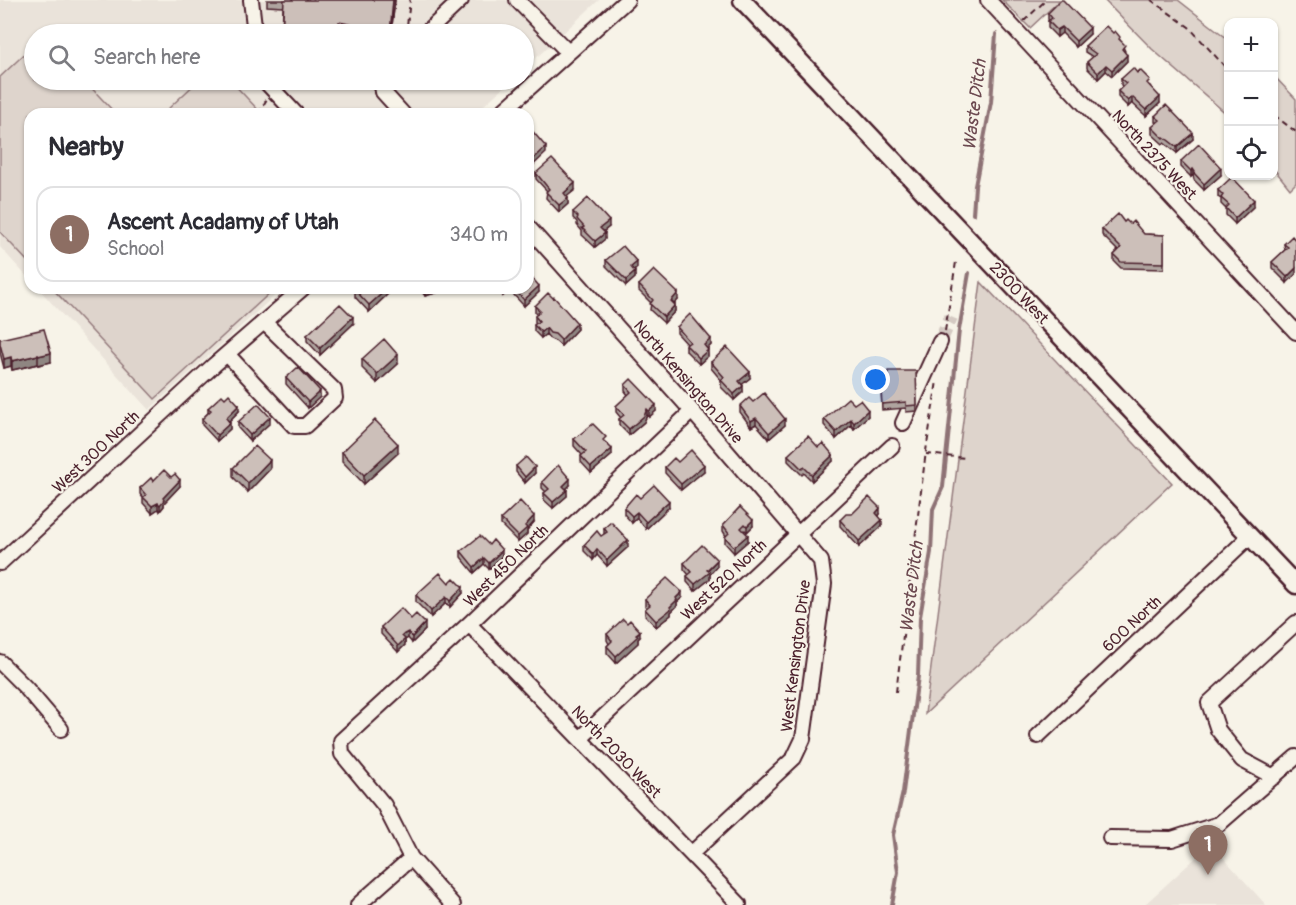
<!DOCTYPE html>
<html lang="en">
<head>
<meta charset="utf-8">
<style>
  body { margin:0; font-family:Pangolin,sans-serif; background:#f7f7f7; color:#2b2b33 }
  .controls { position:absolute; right:18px; top:18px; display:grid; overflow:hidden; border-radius:12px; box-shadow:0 2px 4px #0004 }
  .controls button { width:54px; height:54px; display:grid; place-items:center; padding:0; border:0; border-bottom:2px solid #e1e1e2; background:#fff; color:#2b2b33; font:30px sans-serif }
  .you { position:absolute; left:876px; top:380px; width:21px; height:21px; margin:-15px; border:4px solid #fff; border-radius:50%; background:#1a73e8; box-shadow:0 0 0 9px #1a73e833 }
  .badge { display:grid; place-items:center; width:39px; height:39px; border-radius:50%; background:#c8321e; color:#fff; font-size:20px; font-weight:700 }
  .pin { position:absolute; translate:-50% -50px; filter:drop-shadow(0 2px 3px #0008) }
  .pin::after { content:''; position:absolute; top:32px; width:21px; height:18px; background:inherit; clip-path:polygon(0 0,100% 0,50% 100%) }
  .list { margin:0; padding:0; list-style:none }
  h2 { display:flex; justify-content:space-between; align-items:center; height:78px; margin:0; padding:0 24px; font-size:26px }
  h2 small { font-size:20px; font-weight:400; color:#7c7c81 }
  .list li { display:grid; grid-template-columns:39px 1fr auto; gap:18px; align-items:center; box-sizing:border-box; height:96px; margin:0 12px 12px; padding:0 12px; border:2px solid #e1e1e2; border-radius:18px }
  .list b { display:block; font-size:22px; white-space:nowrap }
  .list p { margin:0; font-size:20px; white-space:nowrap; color:#7c7c81 }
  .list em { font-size:20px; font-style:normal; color:#7c7c81 }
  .icon { flex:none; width:33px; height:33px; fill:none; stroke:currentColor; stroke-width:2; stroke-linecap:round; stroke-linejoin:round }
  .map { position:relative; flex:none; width:1296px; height:905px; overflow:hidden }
  .search { position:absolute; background:#fff; box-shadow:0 2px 4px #0004; left:24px; top:24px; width:510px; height:66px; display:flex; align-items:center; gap:15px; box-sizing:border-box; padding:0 21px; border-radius:33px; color:#7c7c81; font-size:22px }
  .panel { position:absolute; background:#fff; box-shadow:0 2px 4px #0004; left:24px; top:108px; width:510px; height:186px; border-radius:18px }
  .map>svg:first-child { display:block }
</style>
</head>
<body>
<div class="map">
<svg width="1296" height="905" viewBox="0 0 1296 905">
  <rect width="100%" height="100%" fill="#f7f3e8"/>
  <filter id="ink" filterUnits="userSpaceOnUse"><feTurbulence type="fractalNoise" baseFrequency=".0167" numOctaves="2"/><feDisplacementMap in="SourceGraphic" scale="12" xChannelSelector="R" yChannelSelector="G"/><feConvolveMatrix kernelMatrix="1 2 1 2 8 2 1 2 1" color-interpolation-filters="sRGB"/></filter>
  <g filter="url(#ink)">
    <path fill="#eae3da" d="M0,0H599L524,69V34H34V80H512L474,114H30V280L0,247Z
      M38,288H283L149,410Z
      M1211,844L1266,905H1144Z"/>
    <path fill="#ded4cc" stroke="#947a7c" stroke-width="1.5" d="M1002,0H1060L1030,28Z
      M1104,0H1178L1228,39V115L1152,49Z
      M34,45V80H84L116,114H30V264L0,232V77Z
      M1274,76L1296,99V183L1290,189L1274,169Z
      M199,80H230L262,114H172L168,109Z
      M981,282L1172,483L925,714Z
      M52,288H275L155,399Z"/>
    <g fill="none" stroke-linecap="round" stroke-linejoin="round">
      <path stroke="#8e7275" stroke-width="4" d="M973,214L975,186L991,102L996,34
        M892,905L898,872L893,835L903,792L918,676L920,617L931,552L933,509L943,487L959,330L969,273"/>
      <path stroke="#d4c9c2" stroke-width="14" stroke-dasharray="14 7" stroke-linecap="butt" d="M940,342L951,317"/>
      <defs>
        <path id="minor" d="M251,0L255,34
          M517,0L568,52
          M988,0L1296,332
          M425,34L461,0
          M264,80L296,114
          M381,80L383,92L403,114
          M500,114L627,0
          M528,227L692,411L821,561L824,584L803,739L794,758L692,853
          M227,354L294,426H305L335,398L334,390L264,322
          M903,423L940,342
          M0,563L214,365L303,288
          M469,624L739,904
          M0,662L26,688L61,729
          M1038,736L1250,536
          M580,739L892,446
          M1274,777L1242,760L1218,730L1209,703L1296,623
          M1110,838L1172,839L1219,824L1296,757
          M358,905L411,858
          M453,905L411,858L384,805L342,754L341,741L469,624L692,411"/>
        <path id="major" d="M742,0L1296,585"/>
      </defs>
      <use href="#minor" stroke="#4a1f2b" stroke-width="18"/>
      <use href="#major" stroke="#4a1f2b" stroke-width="21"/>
      <path stroke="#4a1f2b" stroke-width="2" stroke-dasharray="6 4.5" stroke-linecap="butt" d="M1151,0L1189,27L1228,70
        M1024,21L1046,0
        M406,34L410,0
        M258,114L267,99
        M1274,115L1296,132
        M945,331L956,262
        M926,454L965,458
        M896,692L926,451L937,381"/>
      <use href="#minor" stroke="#f7f3e8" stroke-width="14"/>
      <use href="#major" stroke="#f7f3e8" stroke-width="16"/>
    </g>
    <path fill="#afa49f" stroke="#4a1f2b" stroke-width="1.5" d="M267,0H395L391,34H282L283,7L267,6Z
      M1048,13L1090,34L1076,47L1062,33L1057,37L1048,28V21H1049L1048,19Z
      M1120,40L1125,51L1124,52L1127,61L1112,76L1106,71L1098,79L1087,68V62L1093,57L1085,52V46Z
      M1121,79L1150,86L1160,103L1146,116L1132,103L1128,107L1118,97V91L1123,87L1121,85Z
      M1155,116L1193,139L1177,153L1164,143L1163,144L1152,134V127L1157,123L1155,122Z
      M1181,161L1221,175L1204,190L1194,180L1193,175L1191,177L1181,167Z
      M536,173L575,190L567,196L568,204L559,212L546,198L547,191L536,179Z
      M1218,190L1254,206L1235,224L1226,215V209L1221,204V199L1218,197Z
      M573,212L609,227L603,232L605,239L595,247L582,235V231L577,225V222L573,218Z
      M1124,222L1130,224L1144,234L1164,235V269L1121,268L1114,261V255L1118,251L1102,235V229Z
      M1296,241L1287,283L1272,268V262L1285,250L1284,244Z
      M606,260L637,268L634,271L635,278L626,286L606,266Z
      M639,285L678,300L674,304L675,311L664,323L650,310L651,303L639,291Z
      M390,288V292L369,312L355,297V290Z
      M419,288H446L442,291L425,296Z
      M496,288H528L539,292L524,306L513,294L508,291L503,296Z
      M535,306L577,329L561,346L555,341L550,339L546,334L541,338L534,331V325L536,323L535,322V316L537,314L535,312Z
      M353,324L320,355L307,341V335Z
      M677,327L711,345L707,349L708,356L699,364L686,351V345L687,344L677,333Z
      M0,339L51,362L38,365V364L12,370L11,366L4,368L0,353Z
      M362,359L398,364L377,383L362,368Z
      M711,362L750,378L742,384L743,392L734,400L721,387V380L711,368Z
      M916,371L917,411L906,412V408L882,410L881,390L887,389Z
      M286,378L320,397L308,408L286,384Z
      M625,385L656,411L649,417L647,415L644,422L629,435L619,425V419L621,418L616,412V406L628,395L625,391Z
      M753,402L785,425L769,439L756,424L751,427L740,412V406Z
      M854,404L868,416L854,429L851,425L836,439L824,425V419Z
      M208,408L239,411L229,421L230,429L217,441L202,425V419L208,413Z
      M238,422L270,423L250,441L238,428Z
      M574,439L606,443L612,455L591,473L581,462V456L582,455L574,446Z
      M818,447L833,461L812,481L804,473L802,475L788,461V455Z
      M342,452L398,453L364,484L342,461Z
      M678,462L704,471L681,490L665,473V467Z
      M516,466L535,473L525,483L516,472Z
      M233,468L270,469L248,492L233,477Z
      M153,481L180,486L164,503V506L160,511L158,509L152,513L143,503V498L140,494V488Z
      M542,482L570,485L566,489L567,496L553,508L544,500V493L546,492L542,488Z
      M640,498L669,507L646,529L637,518L632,523L624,514V508Z
      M740,507L753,526L747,532L745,530L744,531L748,541L734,553L725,543V537L726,536L723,531V525Z
      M880,514L879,516L882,526L859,547L840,526V520Z
      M501,519L534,522L527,530V534L518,542L501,525Z
      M604,528L628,547L607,566L597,555L593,560L584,551V545L604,535Z
      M489,545L502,556L489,569L484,564L474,573L461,557V551Z
      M684,563L717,566L710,574V579L695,591L687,582V576L689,575L684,569Z
      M449,583L463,593L450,607L446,603L431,617L416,602V595Z
      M682,598L677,602V606L671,612V615L656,627L645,615V609L647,608L645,606V599Z
      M411,619L425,630L412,643L408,638L405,640V645L398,652L381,634V627Z
      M607,634L640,637L638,639V643L616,663L607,653V646L609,644L607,640Z"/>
    <path fill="#8f8682" stroke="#4a1f2b" stroke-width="1.5" d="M393,0H395L391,34H390Z
      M1062,27V33L1057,37V30Z
      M1090,28V34L1076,47V41Z
      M1127,55V61L1112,76V70Z
      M1106,65V71L1098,79V73Z
      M1132,97V103L1128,107V101Z
      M1160,97V103L1146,116V110Z
      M1193,133V139L1177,153V147Z
      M546,147V153L528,170V164Z
      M1221,168V175L1204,190V184Z
      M1193,169V175L1191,177V171Z
      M575,183V190L564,199V193Z
      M568,198V204L559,212V205Z
      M1254,200V206L1235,224V218Z
      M609,221V227L600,234V228Z
      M605,233V239L595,247V241Z
      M637,262V268L631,273V267Z
      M1296,268V274L1287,283V277Z
      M635,272V278L626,286V280Z
      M539,286V292L524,306V300Z
      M388,288H390V292L369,312V305Z
      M433,288H446L442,291L425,296V290Z
      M505,288H508V291L503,296V290Z
      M678,293V300L671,307V301Z
      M675,305V311L664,323V317Z
      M353,317V324L320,355V348Z
      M577,323V329L561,346V340Z
      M546,328V334L541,338V332Z
      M711,339V345L704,352V345Z
      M708,350V356L699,364V358Z
      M51,353V362L38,365V356Z
      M38,355V364L12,370V361Z
      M398,355V364L377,383V374Z
      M11,357V366L4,368V359Z
      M750,372V378L739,387V381Z
      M743,386V392L734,400V394Z
      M320,391V397L308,408V402Z
      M239,405V411L226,424V418Z
      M656,405V411L649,417V411Z
      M647,409V415L644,422L629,435V429Z
      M868,410V416L854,429V423Z
      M270,417V423L250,441V435Z
      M756,418V424L751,427V421Z
      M785,419V425L769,439V433Z
      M851,419V425L836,439V432Z
      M230,423V429L217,441V435Z
      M398,444V453L364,484V475Z
      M612,449V455L591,473V467Z
      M833,455V461L812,481V475Z
      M270,460V469L248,492V483Z
      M704,465V471L681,490V484Z
      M535,467V473L525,483V477Z
      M570,479V485L563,492V486Z
      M180,480V486L164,503V506L160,511V505L163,498Z
      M567,490V496L553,508V502Z
      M669,501V507L646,529V522Z
      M158,503V509L152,513V506Z
      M880,508V514L876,519V513Z
      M637,512V518L632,523V516Z
      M534,516V522L527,530V534L518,542V536L525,526Z
      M753,520V526L747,532V526Z
      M882,520V526L859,547V541Z
      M748,535V541L734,553V547Z
      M628,540V547L607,566V560Z
      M597,549V555L593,560V554Z
      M502,550V556L489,569V563Z
      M484,558V564L474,573V567Z
      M717,560V566L710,574V579L695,591V584Z
      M463,587V593L450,607V601Z
      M682,592V598L677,602V606L671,612V615L656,627V621L670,607L676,598Z
      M446,597V603L431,617V611Z
      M425,623V630L412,643V637Z
      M640,631V637L638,639V643L616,663V656Z
      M408,632V638L405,640V645L398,652V646L402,636Z"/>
    <path fill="#ccbfb9" stroke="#4a1f2b" stroke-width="1.5" d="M284,0H393L390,33L339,22L338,34H282Z
      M1061,0H1063L1090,28L1076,41L1062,27L1057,30L1048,21L1052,18L1048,13Z
      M1106,26L1113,33L1115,31L1120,37L1119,39L1125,45L1122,49L1127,55L1112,70L1106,65L1098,73L1087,62L1096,54L1085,46Z
      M1133,68L1137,73L1140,70L1150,80L1147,83L1160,97L1146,110L1132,97L1128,101L1118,91L1126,83L1121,79Z
      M1166,105L1193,133L1177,147L1164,137L1163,138L1152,127L1160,120L1155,116Z
      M528,126L546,147L528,164Z
      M1199,144L1221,168L1204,184L1194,173L1195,172L1193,169L1191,171L1181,161Z
      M552,159L575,183L564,193L568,198L559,205L546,192L549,189L536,173Z
      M1232,177L1254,200L1235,218L1226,208L1229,205L1221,198L1223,195L1218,190Z
      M588,198L609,221L600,228L605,233L595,241L582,228L584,227L577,219L578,217L573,212Z
      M1118,214L1124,222L1126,220L1130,224L1133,221L1144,234L1164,235V263L1121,262L1114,255L1121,248L1102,229Z
      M1292,236L1296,241V268L1287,277L1272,262L1288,247L1284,244Z
      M623,246L637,262L631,267L635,272L626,280L606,260Z
      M654,270L678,293L671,301L675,305L664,317L650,304L653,300L639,285Z
      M528,273L539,286L524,300L513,288H528Z
      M357,288H388L369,305L355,290Z
      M548,293L553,298L554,297L577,323L561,340L555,334L550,333L546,328L541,332L534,325L539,321L535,316L540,311L535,306Z
      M340,304L353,317L320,348L307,335Z
      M690,314L711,339L704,345L708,350L699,358L686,345L690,342L677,327Z
      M44,329L51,353L38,356V355L12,361L11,357L4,359L0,344V339Z
      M384,339L398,355L377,374L362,359Z
      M727,347L750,372L739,381L743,386L734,394L721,380L724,377L711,362Z
      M298,367L320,391L308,402L286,378Z
      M888,371H916L917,405L906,406V402L882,404L881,390L887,389Z
      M631,379L656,405L649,411L647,409L644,416L629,429L619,419L624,415L616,406L631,392L625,385Z
      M764,393L785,419L769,433L756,418L751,421L740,406L749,398L753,402Z
      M229,394L239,405L226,418L230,423L217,435L202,419L211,410L208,408L222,395L225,398Z
      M848,398L854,404L860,400L868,410L854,423L851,419L836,432L824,419Z
      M258,404L270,417L250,435L238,422Z
      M375,420L398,444L364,475L342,452Z
      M593,424L606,437L603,440L612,449L591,467L581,456L586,452L574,439Z
      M808,436L818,447L823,443L833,455L812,475L804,467L802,469L788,455Z
      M255,446L270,460L248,483L233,468Z
      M691,450L704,465L681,484L665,467L674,458L678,462Z
      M526,457L535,467L525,477L516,466Z
      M558,465L570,479L563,486L567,490L553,502L544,493L549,489L542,482Z
      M164,470L171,477L175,474L180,480L163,498L164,500L160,505L158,503L152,506L143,497L146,495L140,488L151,478L153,481Z
      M654,485L669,501L646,522L637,512L632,516L624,508L636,494L640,498Z
      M869,497L880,508L876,513L882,520L859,541L840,520L846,514H852Z
      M520,501L534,516L525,526L527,528L518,536L501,519Z
      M740,507L753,520L747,526L745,524L741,528L748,535L734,547L725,537L729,533L723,525Z
      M611,522L628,540L607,560L597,549L593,554L584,545L597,531L601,536L607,532L604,528Z
      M480,536L489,545L493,540L502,550L489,563L484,558L474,567L461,551Z
      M702,545L717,560L707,570L710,572L695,584L687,576L692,572L684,563Z
      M440,573L449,583L454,578L463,587L450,601L446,597L431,611L416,595Z
      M667,578L682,592L676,598L677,600L670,607L671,609L656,621L645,609L650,605L645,599Z
      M401,608L411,619L416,614L425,623L412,637L408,632L404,634L402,636L405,639L398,646L381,627Z
      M623,619L627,623L630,620L640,631L636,634L638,636L616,656L607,646L612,641L607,634Z"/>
  </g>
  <g text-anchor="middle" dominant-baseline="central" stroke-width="4.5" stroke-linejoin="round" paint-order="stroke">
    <g font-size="16" fill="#4a1f2b" stroke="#f7f3e8">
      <text transform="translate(1154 155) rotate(47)">North 2375 West</text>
      <text transform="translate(1019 293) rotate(47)">2300 West</text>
      <text transform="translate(688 382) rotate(49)">North Kensington Drive</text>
      <text transform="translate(96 452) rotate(-43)">West 300 North</text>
      <text transform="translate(506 566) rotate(-44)">West 450 North</text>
      <text transform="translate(724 580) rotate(-43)">West 520 North</text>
      <text transform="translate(1132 624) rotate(-43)">600 North</text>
      <text transform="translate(796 656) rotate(-83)">West Kensington Drive</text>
      <text transform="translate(616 752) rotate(46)">North 2030 West</text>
    </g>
    <g font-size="18" font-style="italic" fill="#6c4950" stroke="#f7f3e8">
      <text transform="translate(975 105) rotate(-83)">Waste Ditch</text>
      <text transform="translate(912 587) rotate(-83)">Waste Ditch</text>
    </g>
  </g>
</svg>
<div class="controls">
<button>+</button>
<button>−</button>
<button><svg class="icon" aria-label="locate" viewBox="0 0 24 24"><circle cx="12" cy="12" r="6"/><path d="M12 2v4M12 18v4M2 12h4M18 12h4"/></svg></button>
</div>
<div class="you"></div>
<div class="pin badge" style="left:1208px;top:875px;background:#8d6e63">1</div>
<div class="search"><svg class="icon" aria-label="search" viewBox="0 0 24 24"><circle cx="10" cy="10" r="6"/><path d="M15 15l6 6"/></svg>Search here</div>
<section class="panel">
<h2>Nearby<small></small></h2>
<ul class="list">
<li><span class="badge" style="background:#8d6e63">1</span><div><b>Ascent Acadamy of Utah</b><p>School</p></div><em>340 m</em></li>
</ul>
</section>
</div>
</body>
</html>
